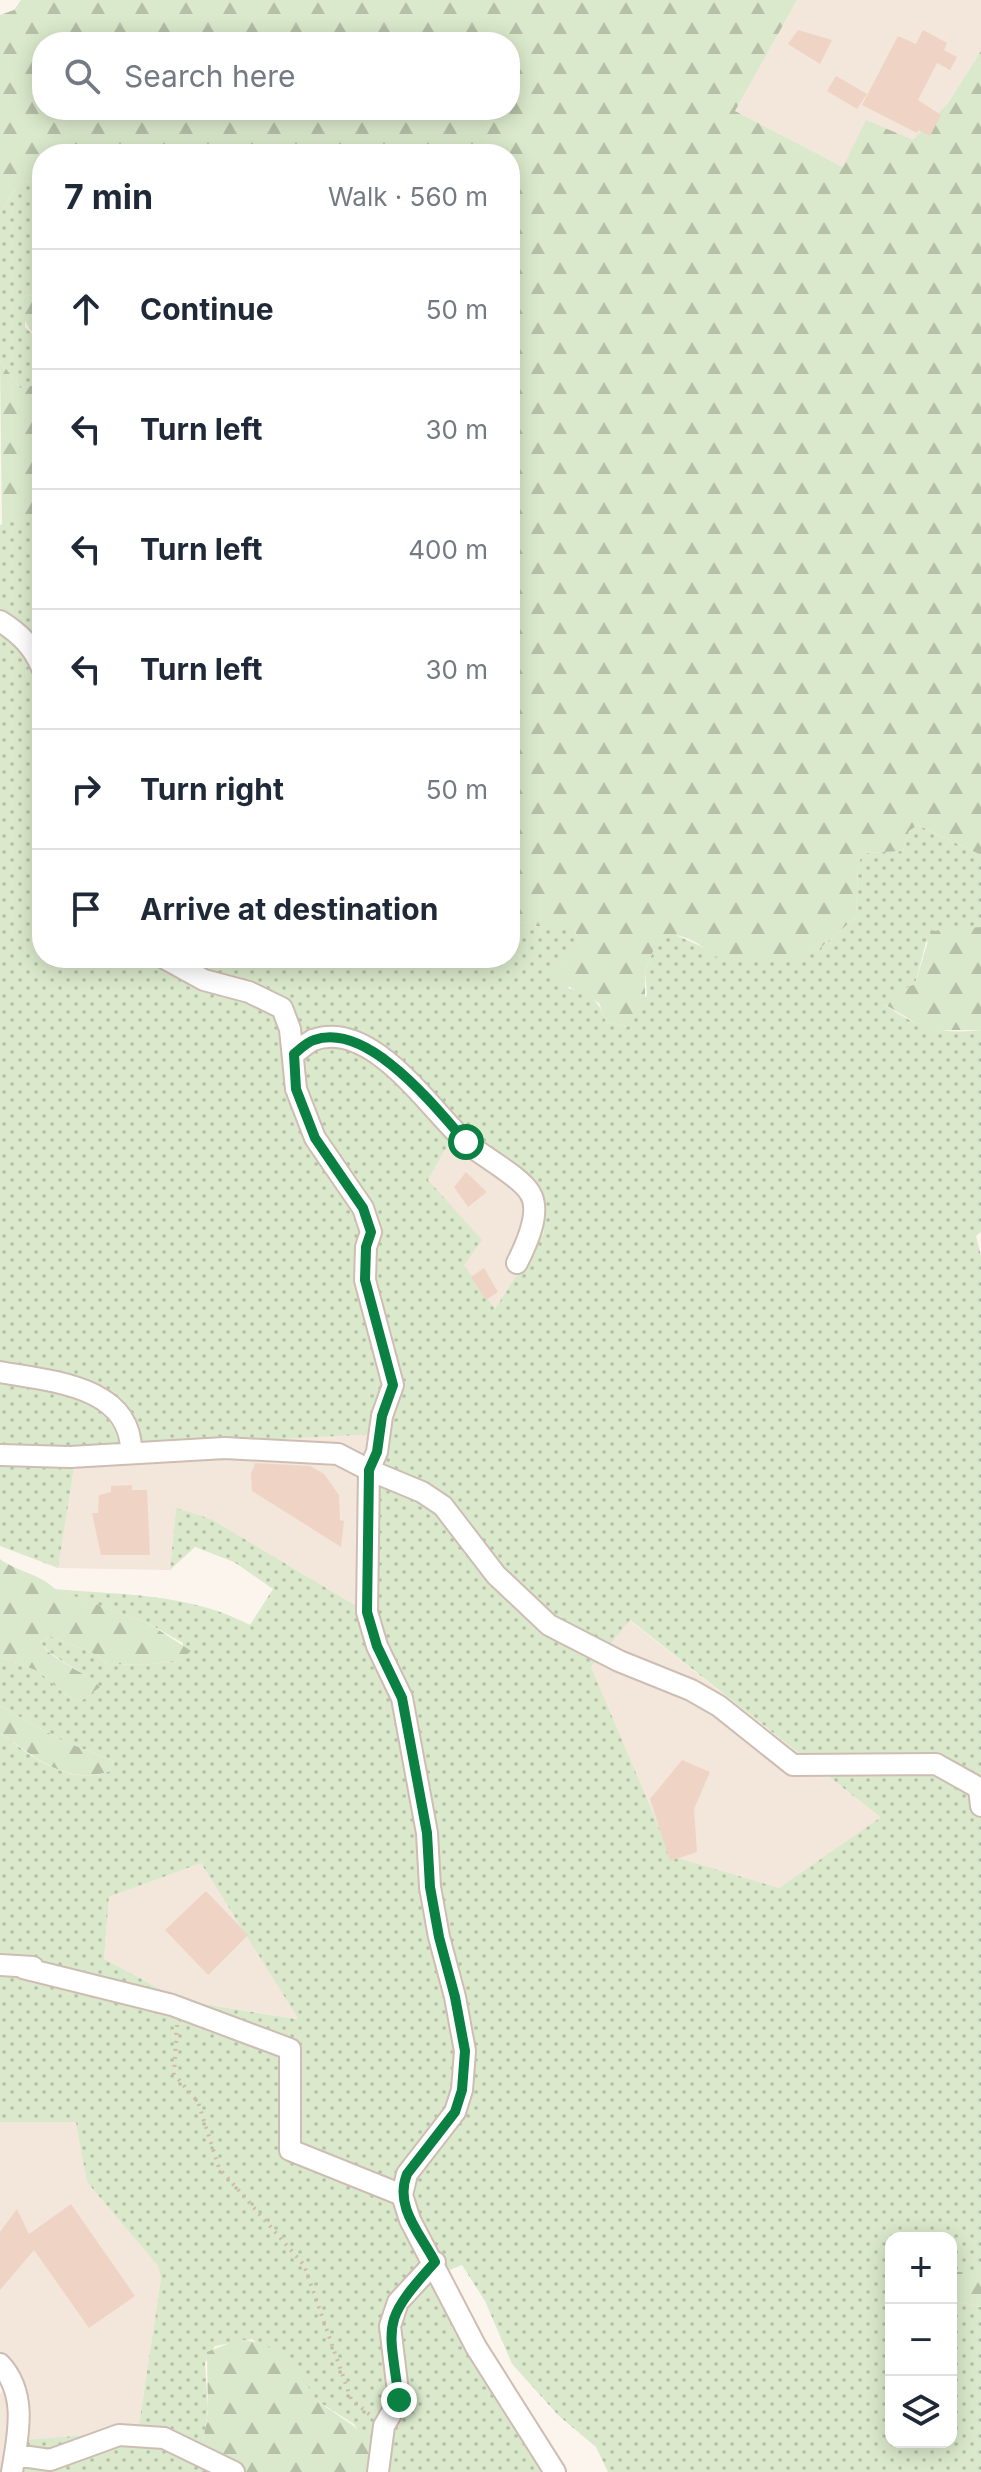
<!DOCTYPE html>
<html lang="en">
<head>
<meta charset="utf-8">
<style>
  body { margin:0; font-family:Inter,sans-serif; background:#f2f2f3; color:#1f2937 }
  .controls { position:absolute; right:24px; bottom:24px; display:grid; overflow:hidden; border-radius:16px; box-shadow:0 4px 20px #0003 }
  .controls button { width:72px; height:72px; display:grid; place-items:center; padding:0; border:0; border-bottom:2px solid #e0e1e3; background:#fff; color:#1f2937; font:40px sans-serif }
  .stop { position:absolute; width:24px; height:24px; margin:-18px; border:6px solid #0b8043; border-radius:50%; background:#fff }
  .stop.end { background:#0b8043; border-color:#fff; box-shadow:0 2px 8px #0008 }
  .list { margin:0; padding:0; list-style:none }
  h2 { display:flex; justify-content:space-between; align-items:center; height:104px; margin:0; padding:0 32px; font-size:34px }
  h2 small { font-size:26px; font-weight:400; color:#747a83 }
  .list li { display:grid; grid-template-columns:52px 1fr auto; gap:24px; align-items:center; box-sizing:border-box; height:120px; padding:0 32px; border-top:2px solid #e0e1e3 }
  .list b { display:block; font-size:30px; white-space:nowrap }
  .list em { font-size:26px; font-style:normal; color:#747a83 }
  .icon { flex:none; width:44px; height:44px; fill:none; stroke:currentColor; stroke-width:2; stroke-linecap:round; stroke-linejoin:round }
  .map { position:relative; flex:none; width:981px; height:2472px; overflow:hidden }
  .search { position:absolute; background:#fff; box-shadow:0 4px 20px #0003; left:32px; top:32px; width:488px; height:88px; display:flex; align-items:center; gap:20px; box-sizing:border-box; padding:0 28px; border-radius:32px; color:#747a83; font-size:30px }
  .panel { position:absolute; background:#fff; box-shadow:0 4px 20px #0003; left:32px; top:144px; width:488px; height:824px; border-radius:32px }
  .map>svg:first-child { display:block }
</style>
</head>
<body>
<div class="map">
<svg width="981" height="2472" viewBox="0 0 981 2472">
  <defs>
    <pattern id="grass-dots" width="8" height="8" patternUnits="userSpaceOnUse" patternTransform="scale(2)"><rect width="8" height="8" fill="#dae9cb"/><path d="M2 2h.1M6 6h.1" fill="none" stroke="#b5c0a7" stroke-width="1.8" stroke-linecap="round"/></pattern>
    <pattern id="forest-firs" width="22" height="20" patternUnits="userSpaceOnUse" patternTransform="scale(2)"><rect width="22" height="20" fill="#dae9cb"/><path d="M5 1l3.5 6h-7zM16 11l3.5 6h-7z" fill="#b5c0a7"/></pattern>
  </defs>
  <rect width="100%" height="100%" fill="#fcf5ed"/>
  <path fill="#f3e6db" d="M797,0H981V51L948,103L913,141L843,167L735,111Z
    M450,1141L543,1214L544,1233L495,1310L464,1265L428,1180Z
    M376,1434L358,1607L211,1519L176,1509L170,1570L58,1568L77,1450Z
    M629,1620L881,1818L779,1888L670,1856L591,1667Z
    M201,1863L299,2019L183,2001L104,1959L109,1897Z
    M0,2122H77L87,2182L158,2266L161,2279L138,2431L9,2472H0V2394L13,2373L0,2361Z"/>
  <path fill="url(#grass-dots)" fill-rule="evenodd" d="M42,178V295L25,296V327L42,343V384L20,388L0,360V213L20,183Z
    M24,518H42L37,553L42,583V958H510V915L536,927L564,924L574,927L580,946L572,956L561,962L569,989C590,992 600,1002 606,1022L627,1027L647,995L645,971L654,949V936L667,931L707,949L799,957L818,950L856,917L858,867L862,853L903,851L909,831L918,825L981,855V927L926,942L915,984L884,1004C915,1027 943,1035 981,1030V1232L976,1236L981,1256V2272H951V2238H891V2442H951V2300L981,2307V2472H608L596,2447L559,2416L512,2364L485,2301L462,2265L437,2275L546,2472H388L354,2424L316,2400L309,2389L252,2339L215,2346L205,2363L208,2410L198,2472H9L14,2441L138,2431L161,2279L158,2266L87,2182L76,2122H0V1733C33,1757 68,1787 110,1771L114,1761L63,1741L0,1706V1657L38,1671L69,1697L81,1701L99,1687C82,1669 54,1661 40,1642L50,1636L97,1655L107,1664L145,1665L182,1659L183,1643L148,1623L54,1589C121,1595 190,1593 250,1625L273,1589L234,1562L195,1547L170,1570L176,1508L211,1519L358,1607L376,1434L77,1450L58,1568L0,1546V525ZM450,1141L543,1214L544,1233L495,1309L464,1265L482,1240L428,1180ZM630,1620L880,1817V1818L779,1888L671,1856L591,1667ZM201,1863L298,2018L297,2019L183,2001L104,1959L109,1897Z"/>
  <path fill="url(#forest-firs)" fill-rule="evenodd" d="M21,0H797L735,111L843,167L866,120L913,140L948,103L981,51V855L918,825L909,831L903,851L862,853L858,867L856,917L818,950L799,958H723L713,956C700,941 673,929 655,936L654,949L645,971V1006L627,1027L606,1022L599,1003L553,978V969L580,946L574,927L524,926L510,915V154H42V178L20,183L0,213V15L14,10ZM42,42H510V110H42Z
    M42,295V343C25,324 22,323 25,296Z
    M0,360L20,388L42,384V518H24L2,525Z
    M981,927V1030H928L884,1004L890,995L915,984L931,931Z
    M0,1559C16,1571 42,1575 55,1589L148,1623L191,1651L182,1659L145,1665L107,1664L97,1655L50,1636L40,1642C53,1662 82,1669 100,1687L81,1701L69,1697L38,1671L0,1657Z
    M0,1706L63,1741L114,1761L110,1771C67,1787 34,1756 0,1733Z
    M951,2272H981V2307L951,2300Z
    M240,2339L264,2344L296,2365L316,2400L365,2434L388,2472H198L208,2411L207,2352Z"/>
  <path fill="#efd4c6" d="M798,30L832,40L820,64L788,44Z
    M923,30L947,43L944,50L957,57L950,70L937,63L918,100L941,115L930,136L918,130L917,133L862,105L898,36L916,44Z
    M836,76L867,94L857,109L827,91Z
    M466,1172L487,1192L468,1207L454,1187Z
    M484,1268L498,1292L486,1300L471,1277Z
    M255,1463L310,1466L324,1474L339,1495L340,1520L344,1521L341,1547L252,1491L251,1474Z
    M132,1485V1490H147L150,1555H101L92,1513H98L99,1495L111,1492V1486Z
    M682,1760L710,1772L694,1809L697,1852L670,1861L650,1799Z
    M206,1891L248,1935L208,1975L165,1930Z
    M71,2204L135,2296L89,2328L34,2250L0,2290V2232L17,2209L29,2234Z"/>
  <g fill="none" stroke-linecap="round" stroke-linejoin="round">
    <defs>
      <path id="minor" d="M0,621C19,633 33,646 42,668
        M164,958L204,980L249,992L282,1008L290,1029L296,1089L315,1138L363,1208L371,1232L366,1247L365,1280L393,1385L382,1416L377,1452L369,1470L422,1492L443,1506L496,1575L549,1625L619,1661L691,1690L719,1706L793,1765L936,1764L979,1788L981,1806
        M294,1054C299,1050 307,1043 313,1040C373,1018 432,1113 468,1144C484,1157 521,1177 530,1193C542,1212 526,1245 517,1263
        M0,1372C51,1381 133,1386 131,1453
        M0,1455L70,1457L225,1448L338,1454L369,1470L367,1612L377,1646L402,1698L427,1833L430,1887L439,1937L455,1997L465,2051L462,2090L455,2112L407,2174L402,2195L410,2220L476,2347L555,2472
        M0,1965L33,1967
        M23,1968L172,2005L290,2049V2150L402,2195
        M0,2364C28,2394 18,2435 12,2472
        M15,2455L50,2460L119,2435L164,2438L234,2472
        M378,2472L384,2426L399,2400L390,2326L398,2302L435,2262"/>
    </defs>
    <use href="#minor" stroke="#cebdb2" stroke-width="24"/>
    <path stroke="#d5b7a9" stroke-width="4" stroke-dasharray="2 6" stroke-linecap="butt" d="M177,2025L174,2074L198,2102L219,2168L304,2265L351,2399L370,2415"/>
    <use href="#minor" stroke="#fff" stroke-width="20"/>
  </g>
  <g fill="none" stroke-linecap="round" stroke-linejoin="round">
    <path stroke="#0b8043" stroke-width="10" d="M399,2400C389,2322 380,2323 435,2262C420,2233 394,2207 407,2174L455,2112L462,2090L465,2051L455,1997L439,1937L430,1887L427,1833L402,1698L377,1646L367,1612L369,1470L377,1452L382,1416L393,1385L365,1280L366,1247L371,1232L363,1208L315,1138L296,1089L294,1054C299,1050 307,1042 314,1040C368,1021 435,1107 466,1142"/>
  </g>
</svg>
<div class="controls">
<button>+</button>
<button>−</button>
<button><svg class="icon" aria-label="layers" viewBox="0 0 24 24"><path d="M12 4l9 5-9 5-9-5zM3 14l9 5 9-5"/></svg></button>
</div>
<div class="stop" style="left:466px;top:1142px"></div>
<div class="stop end" style="left:399px;top:2400px"></div>
<div class="search"><svg class="icon" aria-label="search" viewBox="0 0 24 24"><circle cx="10" cy="10" r="6"/><path d="M15 15l6 6"/></svg>Search here</div>
<section class="panel">
<h2>7 min<small>Walk · 560 m</small></h2>
<ul class="list">
<li><svg class="icon" aria-label="ahead" viewBox="0 0 24 24"><path d="M12 20V5M6 11l6-6 6 6"/></svg><div><b>Continue</b></div><em>50 m</em></li>
<li><svg class="icon" aria-label="left" viewBox="0 0 24 24"><path d="M17 20v-9H6M10 6l-5 5 5 5"/></svg><div><b>Turn left</b></div><em>30 m</em></li>
<li><svg class="icon" aria-label="left" viewBox="0 0 24 24"><path d="M17 20v-9H6M10 6l-5 5 5 5"/></svg><div><b>Turn left</b></div><em>400 m</em></li>
<li><svg class="icon" aria-label="left" viewBox="0 0 24 24"><path d="M17 20v-9H6M10 6l-5 5 5 5"/></svg><div><b>Turn left</b></div><em>30 m</em></li>
<li><svg class="icon" aria-label="right" viewBox="0 0 24 24"><path d="M7 20v-9h11M14 6l5 5-5 5"/></svg><div><b>Turn right</b></div><em>50 m</em></li>
<li><svg class="icon" aria-label="arrive" viewBox="0 0 24 24"><path d="M6 21V4h12l-3 4 3 4H6"/></svg><div><b>Arrive at destination</b></div></li>
</ul>
</section>
</div>
</body>
</html>
